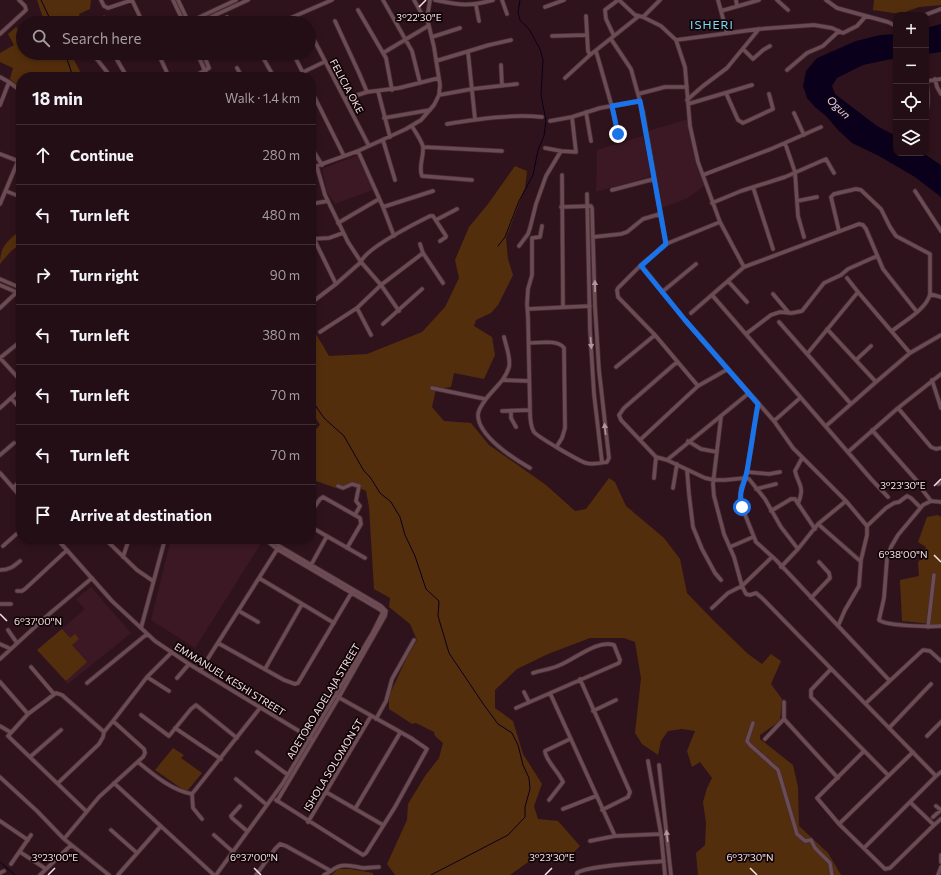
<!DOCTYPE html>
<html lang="en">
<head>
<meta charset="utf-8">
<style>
  body { margin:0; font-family:Commissioner,sans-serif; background:#2b171e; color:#f1f3f6 }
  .controls { position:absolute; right:12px; top:12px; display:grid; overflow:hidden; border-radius:8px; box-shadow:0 2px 6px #0003 }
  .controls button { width:36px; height:36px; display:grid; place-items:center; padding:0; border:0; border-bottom:1px solid #402e34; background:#230e15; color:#f1f3f6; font:20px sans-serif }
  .stop { position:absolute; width:12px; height:12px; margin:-9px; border:3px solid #1a73e8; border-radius:50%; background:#fff }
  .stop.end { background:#1a73e8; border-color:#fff; box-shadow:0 1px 4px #0008 }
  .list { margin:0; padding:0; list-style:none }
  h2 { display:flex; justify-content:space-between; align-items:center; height:52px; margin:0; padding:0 16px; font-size:17px }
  h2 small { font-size:13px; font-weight:400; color:#a39ca0 }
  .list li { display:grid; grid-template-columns:26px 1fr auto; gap:12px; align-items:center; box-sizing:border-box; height:60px; padding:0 16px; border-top:1px solid #402e34 }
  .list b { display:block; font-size:15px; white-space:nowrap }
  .list em { font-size:13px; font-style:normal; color:#a39ca0 }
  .icon { flex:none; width:22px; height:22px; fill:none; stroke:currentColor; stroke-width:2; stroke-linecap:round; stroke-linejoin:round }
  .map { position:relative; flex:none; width:941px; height:875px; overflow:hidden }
  .search { position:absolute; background:#230e15; box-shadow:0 2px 6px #0003; left:16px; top:16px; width:300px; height:44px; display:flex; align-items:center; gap:10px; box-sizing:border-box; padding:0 14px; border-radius:22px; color:#a39ca0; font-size:15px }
  .panel { position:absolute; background:#230e15; box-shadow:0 2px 6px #0003; left:16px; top:72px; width:300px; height:472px; border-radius:16px }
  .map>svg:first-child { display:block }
</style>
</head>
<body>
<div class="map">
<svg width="941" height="875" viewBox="0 0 941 875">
  <rect width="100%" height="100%" fill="#2f131c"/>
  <path fill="#3c1824" d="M688,119L693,152L704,186L688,198L662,208L648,131Z
    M643,136L652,176L596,192L597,150Z
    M358,155L373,190L335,204L327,192L322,169Z
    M171,539H259L262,542L195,648L151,620Z
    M91,587L131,633L68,684L37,650L85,609L76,599Z"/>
  <path fill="#532e0c" d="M37,0H91L90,9L79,14L81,23H38L43,18Z
    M874,0H941V5L919,7L900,14L873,10Z
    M16,27L23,34V53H74L72,56L83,77H21V89L10,79L13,68L0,62V53L14,45L8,34Z
    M515,166L527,171L525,188L506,238L508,259L513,275L498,305L491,313L476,320L474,326L492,337L495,355L484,379L454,373L451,387L436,389L432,407L444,421L471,423L489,445L546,485L575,511L586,509L609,478L615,482L626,506L664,538L680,559L687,593L713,620L748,654L762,664L771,654L781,661L771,684L782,699L780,721L760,735V739L793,765L798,787L799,826L828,853L841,875H698L696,853L705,845L706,823L703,802L707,788L712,778L700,762L692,767L687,751L695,731L682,729L668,731L661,741L658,755L642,744L635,733L641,678L635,642L624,638H590L548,654L517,669L495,690V708L513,721L523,754L542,784L534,806L538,819L558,821L580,846L567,859L531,860L510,875H395L387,864L407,820L408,804L425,776L439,758L443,743L435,736L434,732L416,723L412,724L389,709V696L407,657L417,640L410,624L389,607L390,598L374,589L369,507L366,491L349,483L342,490L313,480L311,481V433L313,432L320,425L311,411V329L316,334L329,356L367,354L422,332L445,307L459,278L455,260L469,227L488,204Z
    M21,230V244L11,251L0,264C0,246 7,241 21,230Z
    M938,515L941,517V625L902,621L900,580L919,576L918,563L926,547L918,542L927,517Z
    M62,629L70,638L75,634L79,639L72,645L87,662L66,681L37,650Z
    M173,748L184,755L181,758L202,773L188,790L185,791L155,770Z
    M338,869H350L373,873V875H332Z"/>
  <path fill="#0b001b" d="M941,24V52L926,54V28Z
    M896,34V58L863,65L837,78L832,86L835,94L877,126L896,136V153H923L941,165V197L915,177L879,156L852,143L838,130L827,117L815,107L807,98L803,86L806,71L817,58L856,41L880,35Z"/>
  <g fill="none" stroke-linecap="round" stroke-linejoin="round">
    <path stroke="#0b001b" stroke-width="1" d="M41,0L52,23
      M65,53L73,77
      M498,246L505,237L519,201L533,175L538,150L544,136L546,121L541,95L543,60L540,49L529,29L520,20L518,12L520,0
      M311,399L324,418L344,436L364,471L370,477L380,493L391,502L400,517L405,535L415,556L426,589L439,601L438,616L449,653L484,705L498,724L512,733L518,745L523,765L529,778L530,789L525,807V817L508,835L431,875
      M0,862L15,875"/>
    <defs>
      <path id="minor" d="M101,0L104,6L108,8L132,0
        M132,0L143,23
        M173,0L184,23
        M178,0L189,23
        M383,0L412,51L420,83
        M414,0L423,16L427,18
        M435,0C460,5 468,7 493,0
        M502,0L507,14
        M619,0L635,15L643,17L661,26L676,40L685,67L690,126L698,162L720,222L744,267
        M718,0L727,33
        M736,0L737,6
        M777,0L788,10
        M826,0L837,8L888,22L896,26
        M476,5L479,21
        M545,7L564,0
        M358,10L386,58L392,90
        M721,11L759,0
        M925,15L941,9
        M586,16L588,51L590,55
        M227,17L229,23
        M643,17L660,0
        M335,21L359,73L367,92
        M98,23L104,18
        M187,23L236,0
        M198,23L248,0
        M279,23L332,0
        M0,34L26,10L25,6L19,0
        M311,34L369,146
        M552,36L586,35
        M614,36L606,19L605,10L618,0
        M432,37L460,28
        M611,39L631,69L643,112L666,244
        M676,40L759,29L814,25L832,28L843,33L857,26L866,16
        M743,49L753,59L763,50L770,46
        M596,51L612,107L618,134
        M468,52L475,119
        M92,53L111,77
        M113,53L127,77
        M158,53L169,77
        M197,53L205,71L210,77
        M293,53L305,77
        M383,53L428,26
        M262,56L274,77
        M436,61L489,45L511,40
        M501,65L502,86
        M237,68L242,77
        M787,70L807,53L823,46L839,31
        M0,77L9,82L0,105
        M193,77L209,68L203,53
        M293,77L324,62
        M565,78L590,55L639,16
        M935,79L937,87L941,94
        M9,82L21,91
        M311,90L344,156
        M378,91L390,137
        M726,93L738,120L743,123L773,109L769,94
        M638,94L665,87H687
        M439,95L472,89L517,84
        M345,99L367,92L399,88L439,78
        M687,100L703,86L727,68L759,29
        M688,104L752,85
        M586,112L591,141
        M926,112C930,104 927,90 927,81L941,79
        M794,113L804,135
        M384,118L430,110
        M550,121L572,117L600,108L640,101
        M447,124C478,119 510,114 542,117
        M412,126C415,132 422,141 423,147C424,157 418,167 422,176L472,180
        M20,132L21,130
        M383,140L395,180
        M785,143L795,172L798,216L804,237
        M311,147L322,165
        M423,147L502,151
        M545,148L561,151L576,152L572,117
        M358,151L383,207L394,236
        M0,154L21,162
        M317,167L325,195L348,242L361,262L381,285L399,311
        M311,168L358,151L406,129L421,120L434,105L439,95L440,85L434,47L427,18L430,0
        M562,175L563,307
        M703,175L771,149L821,127
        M753,187L773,249
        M612,190L654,179
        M6,191L21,197
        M915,191L941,231
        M587,194L590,330L594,394L602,462
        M797,201L817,197
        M712,203L741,191L785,177L826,159L834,173
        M0,204L18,161
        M311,204L328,201
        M383,207L433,191
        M436,220L457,209
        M720,222L666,244L641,265L685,320L774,421L793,448L846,501L867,526V535L861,560L859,586L845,610L838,626
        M338,223L379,199
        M542,226L540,237L532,238V275L528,289L527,304L528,317L530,410C530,417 530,426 534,432C538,437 579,461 586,463C592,465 601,463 607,462L609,458L599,370L595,306L592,208L591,206L561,207
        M839,231L831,197L834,194L856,189L861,190L881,209L890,227L896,236L930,254V294C927,309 903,322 892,331
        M593,237L621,234L627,232L643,219L660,214
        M311,239L329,238L343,233
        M314,239L336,284
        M420,244L423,253L443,283
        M519,246L528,234L530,228L536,204L546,176L561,151
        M641,265L618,288L617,290L618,297L655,335L698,386
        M847,278L858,292L910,353
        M0,279L21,288
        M728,281L747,302
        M0,285L21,294
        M662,292L696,264
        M773,294L789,313
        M930,294L941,297
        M712,295L872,480L888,497
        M311,303L336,284L361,262C366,248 416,223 430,216H433L446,236V237L440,241
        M0,308L17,292
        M357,308L371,335
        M528,309L590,306
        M691,313L744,267L859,224L863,225L866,229L883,269L917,312
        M779,322L851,404
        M383,324L422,289
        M827,329L876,382
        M320,332L357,308L381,285L423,253
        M746,334L771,315L780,312L792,313L802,311L824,283L841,275L848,269L877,256
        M504,337C506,346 511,358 509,367C505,381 494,388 486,399C483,403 478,411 478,415C478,436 514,459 530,468
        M529,343C538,343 558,339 564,348L565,428L562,438L557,446
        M807,354L858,292
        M0,358L21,381
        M0,358L21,341
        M856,360L871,346
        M677,362L624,408L619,415L621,420L656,457L667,460L749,393
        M616,367L655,335
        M503,380L529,381
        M932,380L941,408
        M432,388L485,399
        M11,398L21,410
        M758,404L747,472L741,488L740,499L742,507L756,542L776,560L889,680
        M0,408L21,389
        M898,408L931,447L936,449L941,448
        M502,411L530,410
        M511,411V418L516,427
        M721,417L713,484L714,496L724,534L734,557L742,586L746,594L750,595L756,593L762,598L936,776L864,848
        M774,421L800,398
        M826,426L876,382L910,353L941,335
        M872,430L917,481
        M640,440L698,386L728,369
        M688,441L701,449L717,452
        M848,452L898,408L941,374
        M0,455L14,443
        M667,460L705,478L714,480H725L745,478L749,479L765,499L781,527L798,549
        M687,470L689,494L693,527L702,549L715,573L721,580
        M747,472L769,474L780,472
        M0,473L21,497
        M654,478L656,457
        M938,484L941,483
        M338,486L343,488L352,484L359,486L356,501L360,506L355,515
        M13,488L21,480
        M673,488L677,464
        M921,488L931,501
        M756,489L776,484
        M941,502L931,501L923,505L898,535L891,547L887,559L884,598L879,620C886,626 930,627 941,626
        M798,504C805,485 799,487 795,471L802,458
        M771,511L791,499H795L815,529
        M311,512L320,499L323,497L360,518L361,524L347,548
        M818,524L859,560H861
        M867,526L886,508L894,503L899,502L907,496L911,498L920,507
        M311,527L365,558
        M57,539L112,601L155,641L189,664L312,739
        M105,539L137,570L153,581
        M271,539L279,546L381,606L386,611L385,616L339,697L277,801
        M3,546L21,530
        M730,547L753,537
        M123,557L129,539
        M310,567L327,536
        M781,567L798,549L818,524L846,501
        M0,570C9,570 13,567 20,561
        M259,578L334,623
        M17,591H22L25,589L67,550
        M811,598L830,578L829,573L819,562
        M0,604H11
        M712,608L728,593L742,586L772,557
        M239,611L258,622
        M928,627L934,575
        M141,628L165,539
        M8,630L17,643
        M218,643L284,680L295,684L298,683L352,592
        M0,644L11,649
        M0,659L48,615L92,578
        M31,667L54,694
        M265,669L302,604
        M831,669L811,690V697L888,775
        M200,671L278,548
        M147,677L169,691
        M177,678L189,664
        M580,679L630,792L628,797L602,810
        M0,682L28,714
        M87,683L147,634
        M524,692L529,702
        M550,693L615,836
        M784,702V719L838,778
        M866,703L923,650L930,651L941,661
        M516,708L619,663L620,660L614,645C598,639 575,659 560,665C552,669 542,670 533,673
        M593,711L616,700
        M141,715L169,736L191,709L196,705L237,738
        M376,719L386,701L392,679L414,640
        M753,723L747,741L750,745L778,770L797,834L805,841L811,840L815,848L830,863L832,875
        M0,726L10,732
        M890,727L931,684
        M175,728L221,759
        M927,736L941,722
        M765,739L784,719
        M864,751L817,798L839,824L885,869L890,868L934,825L910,802
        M257,752L288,775
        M30,757L61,730
        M648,761L661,834L665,875
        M138,762C154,775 171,790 192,794L260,708
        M659,765L671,875
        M936,776L941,772
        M0,777L37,811L64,839L109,875
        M236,779L267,805
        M58,783L99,744L103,737L104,732L113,721
        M114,783L214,875
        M326,792L383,825
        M192,794L193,808L202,819
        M276,800L363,855L366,853L395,807L427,749L411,738L338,697
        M549,800L563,782C559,772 545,760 545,751L570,739
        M240,806L231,816L232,818L247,831
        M355,809L400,733
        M563,809L596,796
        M86,811L8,736L28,714L56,693L62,695L104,732
        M933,817L941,810L936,806
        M0,821L28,840
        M308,822L371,716
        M839,824L913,752
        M934,825L941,819
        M111,830L137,853
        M214,835L232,851
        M64,839L99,797L143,757L145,753L144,749L113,721L147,677L172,652
        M590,841L615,836L661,834
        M20,852L46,869
        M941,855V862
        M11,864L31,835
        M0,873L4,871
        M40,875L71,845
        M118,875L161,826
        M216,875L283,783L372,634L383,612L379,609L277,549L265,539
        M256,875L275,849L280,844L286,846L331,871C342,862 350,866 363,868C368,868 374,867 379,867
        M324,875L331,871
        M577,875V873C588,865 647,863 664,861
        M938,875L941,867"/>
    </defs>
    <use href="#minor" stroke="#432e34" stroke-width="5"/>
    <use href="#minor" stroke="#6d4b54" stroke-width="3.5"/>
  </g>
  <defs><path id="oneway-solid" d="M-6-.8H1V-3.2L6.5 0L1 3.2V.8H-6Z"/></defs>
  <g fill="#b2969e">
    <use href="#oneway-solid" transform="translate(595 286) rotate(-91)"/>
    <use href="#oneway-solid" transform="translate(591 343) rotate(86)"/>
    <use href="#oneway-solid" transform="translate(605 429) rotate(-96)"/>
    <use href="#oneway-solid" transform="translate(667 836) rotate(-97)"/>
  </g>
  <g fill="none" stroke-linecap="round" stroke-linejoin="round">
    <path stroke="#1a73e8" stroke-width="5" d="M618,134L612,106L640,101L666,244L641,266L685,320L758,404C754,426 751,449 747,471C744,487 738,490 742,507"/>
  </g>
  <path fill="none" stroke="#f7e2e7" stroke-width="1.5" d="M419,7L426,0M934,486L941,479M934,555L941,562M0,614L7,621M254,868L261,875M750,868L757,875M48,875L55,868M545,875L552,868"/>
  <g text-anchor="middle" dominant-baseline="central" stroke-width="3.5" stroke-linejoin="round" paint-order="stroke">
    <g font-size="10" fill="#f7e2e7" stroke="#100407">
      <text transform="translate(347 86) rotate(62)">FELICIA OKE</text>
      <text transform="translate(230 679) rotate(32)">EMMANUEL KESHI STREET</text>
      <text transform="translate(323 701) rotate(-59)">ADETORO ADELAJA STREET</text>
      <text transform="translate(333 765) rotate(-59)">ISHOLA SOLOMON ST</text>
    </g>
    <g font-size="11" font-style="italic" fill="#e0cbfe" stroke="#100407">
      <text transform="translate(839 107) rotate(44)">Ogun</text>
    </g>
    <g font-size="12" letter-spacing="1" fill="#78dbf6" stroke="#100407">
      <text x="712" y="24">ISHERI</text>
    </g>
  </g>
  <g font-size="10" text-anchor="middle" fill="#f7e2e7" stroke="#100407" stroke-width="3.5" stroke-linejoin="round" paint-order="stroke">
    <text x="419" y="21">3°22'30"E</text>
    <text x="903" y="489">3°23'30"E</text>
    <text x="903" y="558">6°38'00"N</text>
    <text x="38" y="625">6°37'00"N</text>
    <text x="55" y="861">3°23'00"E</text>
    <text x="552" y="861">3°23'30"E</text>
    <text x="254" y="861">6°37'00"N</text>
    <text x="750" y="861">6°37'30"N</text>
  </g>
</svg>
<div class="controls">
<button>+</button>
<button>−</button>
<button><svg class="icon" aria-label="locate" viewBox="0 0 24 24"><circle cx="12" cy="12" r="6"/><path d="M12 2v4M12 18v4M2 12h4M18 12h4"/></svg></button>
<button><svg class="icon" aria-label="layers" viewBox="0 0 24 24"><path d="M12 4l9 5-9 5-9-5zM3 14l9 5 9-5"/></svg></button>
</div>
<div class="stop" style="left:742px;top:507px"></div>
<div class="stop end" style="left:618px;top:134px"></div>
<div class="search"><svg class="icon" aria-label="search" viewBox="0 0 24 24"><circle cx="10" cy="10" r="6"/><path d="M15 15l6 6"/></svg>Search here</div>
<section class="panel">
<h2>18 min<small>Walk · 1.4 km</small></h2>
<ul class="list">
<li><svg class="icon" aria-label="ahead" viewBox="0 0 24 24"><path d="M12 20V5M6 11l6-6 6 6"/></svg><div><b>Continue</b></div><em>280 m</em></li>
<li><svg class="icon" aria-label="left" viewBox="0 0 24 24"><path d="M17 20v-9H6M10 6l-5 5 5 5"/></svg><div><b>Turn left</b></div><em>480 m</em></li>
<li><svg class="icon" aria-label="right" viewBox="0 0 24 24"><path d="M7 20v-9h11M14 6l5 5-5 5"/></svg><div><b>Turn right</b></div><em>90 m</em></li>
<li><svg class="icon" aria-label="left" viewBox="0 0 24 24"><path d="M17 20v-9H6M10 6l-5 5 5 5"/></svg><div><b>Turn left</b></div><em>380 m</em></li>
<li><svg class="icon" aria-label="left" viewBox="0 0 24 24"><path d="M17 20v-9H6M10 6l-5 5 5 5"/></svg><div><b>Turn left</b></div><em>70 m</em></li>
<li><svg class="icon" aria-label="left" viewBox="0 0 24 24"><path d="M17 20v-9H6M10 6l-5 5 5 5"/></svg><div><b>Turn left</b></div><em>70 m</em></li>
<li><svg class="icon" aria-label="arrive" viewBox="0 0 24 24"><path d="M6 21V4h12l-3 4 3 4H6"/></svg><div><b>Arrive at destination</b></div></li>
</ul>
</section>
</div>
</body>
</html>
